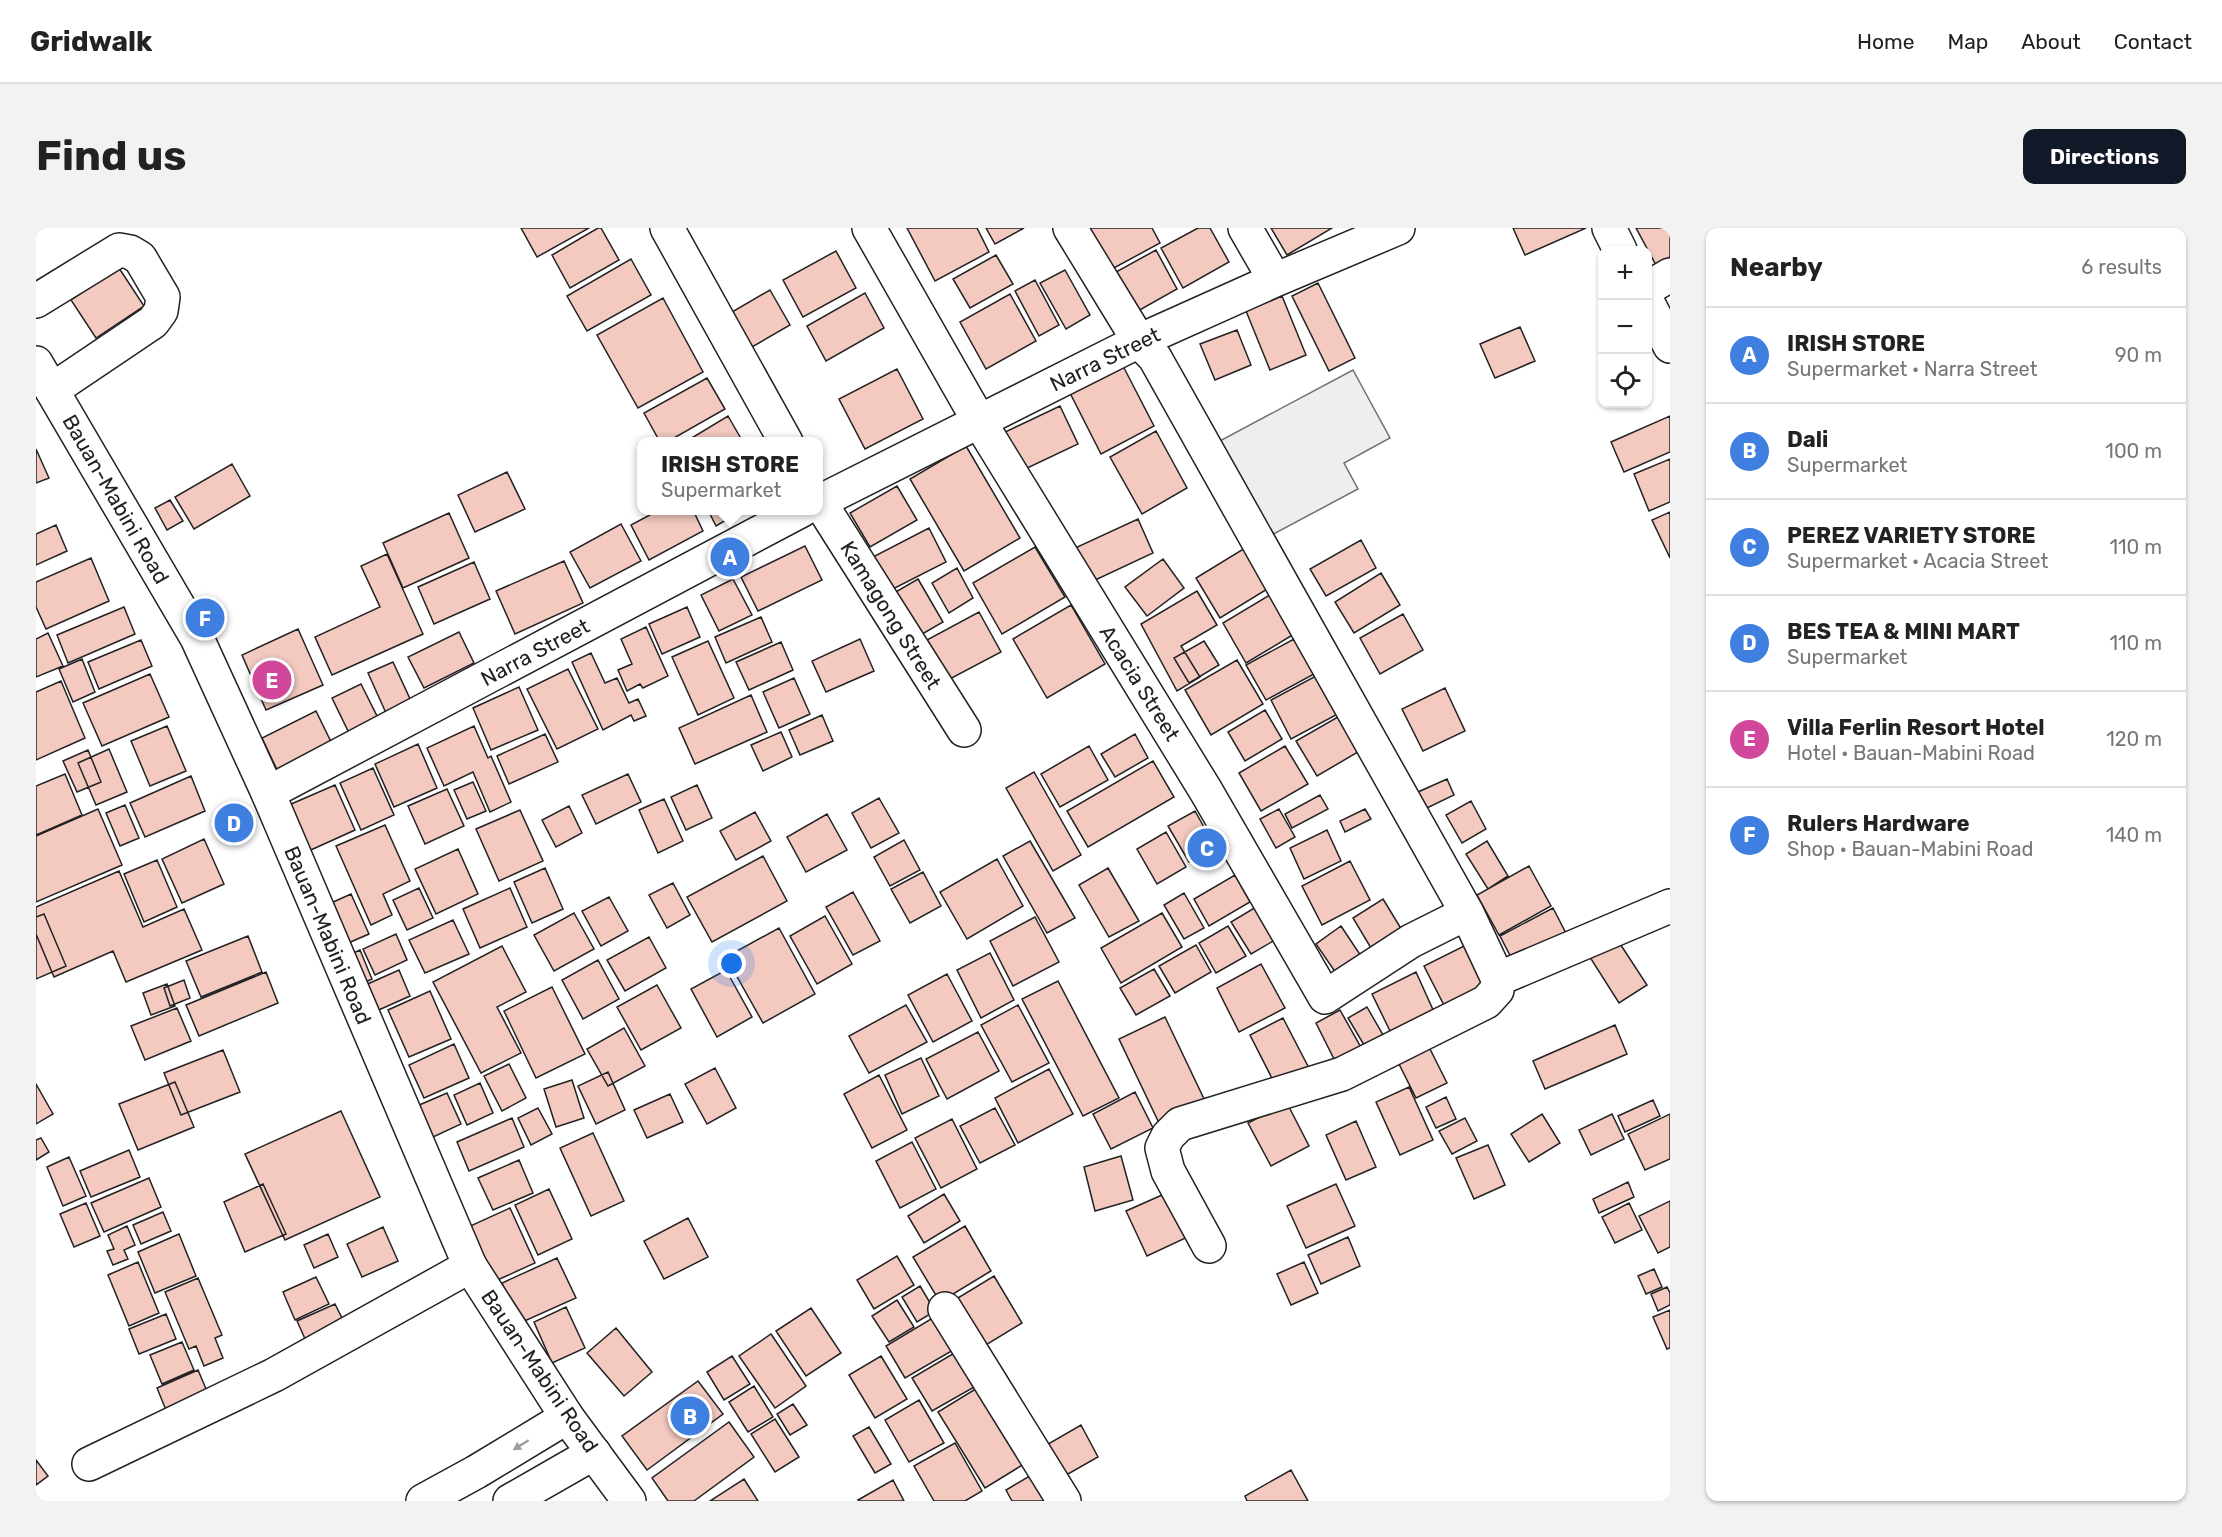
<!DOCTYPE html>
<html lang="en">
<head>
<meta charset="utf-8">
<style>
  body { margin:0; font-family:Rubik,sans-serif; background:#f2f2f2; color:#222 }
  .controls { position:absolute; right:18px; top:18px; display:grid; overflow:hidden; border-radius:12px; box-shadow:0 2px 4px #0004 }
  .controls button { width:54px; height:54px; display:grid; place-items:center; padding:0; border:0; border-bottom:2px solid #e0e0e0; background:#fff; color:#222; font:30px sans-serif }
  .you { position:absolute; left:696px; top:736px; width:21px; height:21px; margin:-15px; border:4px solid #fff; border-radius:50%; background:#1a73e8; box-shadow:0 0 0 9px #1a73e833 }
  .badge { display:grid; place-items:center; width:39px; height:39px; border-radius:50%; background:#111827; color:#fff; font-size:20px; font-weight:700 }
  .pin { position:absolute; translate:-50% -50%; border:3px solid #fff; box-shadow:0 2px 6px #0006 }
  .popup { position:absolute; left:601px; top:209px; width:186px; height:78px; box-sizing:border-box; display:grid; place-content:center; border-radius:12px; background:#fff; filter:drop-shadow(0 2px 4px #0005); font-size:20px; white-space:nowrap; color:#767676 }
  .popup b { font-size:22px; color:#222 }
  .popup::after { content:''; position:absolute; left:50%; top:100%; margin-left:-12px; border:12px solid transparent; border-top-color:#fff }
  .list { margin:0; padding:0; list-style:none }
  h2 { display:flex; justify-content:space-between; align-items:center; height:78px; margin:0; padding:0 24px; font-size:26px }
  h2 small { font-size:20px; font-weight:400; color:#767676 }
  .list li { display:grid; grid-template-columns:39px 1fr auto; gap:18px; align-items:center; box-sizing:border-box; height:96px; padding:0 24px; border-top:2px solid #e0e0e0 }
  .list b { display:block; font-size:22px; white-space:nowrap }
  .list p { margin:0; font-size:20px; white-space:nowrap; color:#767676 }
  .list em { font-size:20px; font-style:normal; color:#767676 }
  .icon { flex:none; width:33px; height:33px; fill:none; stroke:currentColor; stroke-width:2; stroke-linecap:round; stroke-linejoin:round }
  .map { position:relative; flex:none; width:1634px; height:1273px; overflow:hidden; border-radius:12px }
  header { display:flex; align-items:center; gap:36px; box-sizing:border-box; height:84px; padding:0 30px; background:#fff; border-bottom:2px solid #e0e0e0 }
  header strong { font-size:28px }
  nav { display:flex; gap:33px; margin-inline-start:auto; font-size:21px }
  .intro { display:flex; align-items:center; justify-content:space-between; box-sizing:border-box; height:144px; padding:0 36px }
  h1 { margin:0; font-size:42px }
  .button { padding:15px 27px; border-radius:12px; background:#111827; color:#fff; font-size:21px; font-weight:700 }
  main { display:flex; gap:36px; padding:0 36px }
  aside { flex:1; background:#fff; border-radius:12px; box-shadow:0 2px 4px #0004 }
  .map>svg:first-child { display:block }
</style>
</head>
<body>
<header>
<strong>Gridwalk</strong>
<nav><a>Home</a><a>Map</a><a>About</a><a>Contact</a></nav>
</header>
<div class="intro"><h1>Find us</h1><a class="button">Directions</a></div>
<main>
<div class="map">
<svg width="1634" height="1273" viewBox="0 0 1634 1273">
  <rect width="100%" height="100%" fill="#fff"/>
  <path fill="#eee" stroke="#6f6f6f" stroke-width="1.5" d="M1317,142L1354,210L1308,235L1322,261L1230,310L1180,215Z"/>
  <path fill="#f3c9c0" stroke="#222" stroke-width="1.5" d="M485,0H553L501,29Z
    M562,0H565L583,32L534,60L516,27Z
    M871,0H941L953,24L899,53Z
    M950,0H988L959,16Z
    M1054,0H1116L1124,15L1076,41Z
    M1162,0H1174L1193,34L1147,60L1125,20Z
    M1235,0H1296L1251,27Z
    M1477,0H1550L1489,27Z
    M1600,0H1634V29L1620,37Z
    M1120,22L1141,61L1102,83L1080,44Z
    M800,23L820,60L767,89L747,52Z
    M960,27L977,56L934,80L917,51Z
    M595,31L615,67L551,103L531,68Z
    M83,40L108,78L60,110L35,72Z
    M1029,42L1054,87L1030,101L1004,55Z
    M999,52L1023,97L1003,108L979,63Z
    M1282,55L1319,130L1293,143L1256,68Z
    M734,62L754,97L716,119L696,84Z
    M829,65L848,100L790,133L771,98Z
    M974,66L1000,113L950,141L924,94Z
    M1246,68L1270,127L1234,142L1210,83Z
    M627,70L667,144L602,180L561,107Z
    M1484,99L1499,133L1459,150L1444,116Z
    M1201,102L1215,137L1179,152L1164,116Z
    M1086,136L1118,198L1065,226L1033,163Z
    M861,141L887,191L829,221L803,171Z
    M671,150L689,181L631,214H624L608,185Z
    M1024,178L1042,216L985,243L967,205Z
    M692,188L707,214H649Z
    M1634,188V224L1588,244L1575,214Z
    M1120,203L1151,260L1106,286L1074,229Z
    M930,218L984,310L928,343L874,251Z
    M0,221L13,250L0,255Z
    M1634,231V274L1613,283L1598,246Z
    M196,236L214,268L158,301L139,269Z
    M471,244L489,281L439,304L422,267Z
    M861,258L881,292L834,319L814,285Z
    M134,272L147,293L131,302L119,280Z
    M623,282H657L667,303L613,332L595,297Z
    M672,282H707L680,298Z
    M1634,284V330L1616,292Z
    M413,285L433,330L367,360L347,315Z
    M1102,291L1117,325L1055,354L1039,320Z
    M585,296L605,333L554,360L534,324Z
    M20,297L31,323L0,337V306Z
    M893,300L910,334L851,364L833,331Z
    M1325,312L1340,340L1290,368L1274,341Z
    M769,318L786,352L722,383L705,349Z
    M999,319L1029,369L966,406L937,355Z
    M1209,320L1233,360L1184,390L1160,350Z
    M351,326L387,406L296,447L279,409L344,379L325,338Z
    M55,330L73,373L10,401L0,379V354Z
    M1127,331L1148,360L1111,388L1089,359Z
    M528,333L547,375L479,406L460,363Z
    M438,334L454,371L398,396L382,359Z
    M921,340L937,370L913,385L896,355Z
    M1345,345L1364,377L1318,405L1299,374Z
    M697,351L716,387L683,403L665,367Z
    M882,351L907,394L876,412L851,369Z
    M1161,363L1181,397L1145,418L1164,449L1141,463L1105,396Z
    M1237,365L1268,400L1210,435L1187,395Z
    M1035,377L1069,436L1011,470L977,411Z
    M88,379L99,406L32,435L21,407Z
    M651,379L664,409L626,426L613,396Z
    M943,384L965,424L910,453L889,413Z
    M1367,386L1387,422L1344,446L1324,410Z
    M725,389L736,414L690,435L679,409Z
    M610,399L632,448L607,460L604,456L591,463L582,442L596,436L585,411Z
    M262,401L287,457L230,482L206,427Z
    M423,404L438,435L388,460L372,429Z
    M12,405L27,438L0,449V411Z
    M824,411L838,443L790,464L776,433Z
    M1258,411L1278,446L1230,472L1210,437Z
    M105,412L116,438L63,461L52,434Z
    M672,413L698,470L662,487L636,429Z
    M1168,413L1183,437L1153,455L1138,430Z
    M745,414L757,442L713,462L700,434Z
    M555,425L569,455L581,450L593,475L602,471L610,488L598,493L595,487L567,502L536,434Z
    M46,431L59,464L37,474L23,441Z
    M1201,432L1227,476L1175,507L1149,462Z
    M357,434L375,473L350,485L332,445Z
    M532,441L562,501L521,521L491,461Z
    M1293,441L1313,480L1255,511L1235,472Z
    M114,446L133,489L66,518L47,475Z
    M758,450L774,486L743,500L727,464Z
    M25,453L49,510L0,532V464Z
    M325,456L343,492L314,507L296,470Z
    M483,459L502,502L455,522L437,480Z
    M1409,460L1429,503L1387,523L1366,481Z
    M715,467L731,504L659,536L643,500Z
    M1229,482L1246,511L1209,533L1192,504Z
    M280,483L298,520L243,546L226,510Z
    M1307,486L1327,521L1281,548L1260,513Z
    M786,487L797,513L764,527L753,502Z
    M131,498L150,543L114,558L95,513Z
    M438,498L452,530L455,528L475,574L454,584L437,544L408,558L391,520Z
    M745,504L756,529L727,543L715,517Z
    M509,506L522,534L473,556L461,528Z
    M1099,506L1112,530L1079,549L1065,526Z
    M382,516L401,560L358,579L339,536Z
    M1053,518L1072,552L1024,579L1005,546Z
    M1249,518L1272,556L1225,583L1203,545Z
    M73,521L91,564L60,577L42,535Z
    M52,522L65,554L41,564L27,533Z
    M1117,533L1138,569L1052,619L1031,583Z
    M337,540L358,587L325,602L304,555Z
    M998,544L1045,627L1017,643L970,560Z
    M29,546L46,587L0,607V558Z
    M592,546L605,574L560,596L546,567Z
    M155,548L169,583L109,609L94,575Z
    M1411,551L1418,567L1389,581L1382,564Z
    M437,554L450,583L431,591L418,562Z
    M299,557L319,602L266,626L246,580Z
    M661,557L676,590L650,602L635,569Z
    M411,561L428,598L389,616L372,578Z
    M1284,567L1292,581L1256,600L1249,586Z
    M843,570L863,605L835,620L816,585Z
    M628,571L647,613L622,625L603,582Z
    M1435,573L1450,601L1426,615L1410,587Z
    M89,577L103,610L84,618L70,585Z
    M533,578L546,605L520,619L506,592Z
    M62,581L86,637L0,674V608Z
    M1243,581L1259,609L1240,620L1224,591Z
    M1329,581L1335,591L1309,604L1304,593Z
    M484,582L507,633L463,653L440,601Z
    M1159,583L1179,619L1153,634L1132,598Z
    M719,584L735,613L700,632L684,603Z
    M791,586L811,622L770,644L751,609Z
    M349,597L374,653L347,666L356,687L335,697L300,618Z
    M1291,602L1305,633L1268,651L1254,620Z
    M1130,604L1150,639L1121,656L1101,621Z
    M168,611L188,656L146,675L126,631Z
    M868,612L884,642L854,658L838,629Z
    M994,613L1039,690L1011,705L967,628Z
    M1451,613L1472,648L1452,661L1430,626Z
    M422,621L442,666L400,686L379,641Z
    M727,628L751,673L676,714L651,669Z
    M961,631L987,678L931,711L904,664Z
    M121,632L141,679L108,694L88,646Z
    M1314,633L1334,672L1286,697L1266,658Z
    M1493,638L1515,678L1463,707L1441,667Z
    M509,640L527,681L496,695L478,654Z
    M1072,640L1103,693L1073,709L1043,657Z
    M83,643L107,699L148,681L166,722L90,754L77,723L18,749L0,706V679Z
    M887,644L905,678L874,695L855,661Z
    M1199,647L1214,674L1173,698L1158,671Z
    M637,655L654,687L631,700L613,667Z
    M383,660L397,690L371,702L357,672Z
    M474,660L491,699L444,720L427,681Z
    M817,664L844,713L817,727L790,679Z
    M1148,665L1168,700L1148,711L1128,677Z
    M315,666L333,706L303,719L286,679Z
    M573,669L592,703L565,718L546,683Z
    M1347,671L1369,707L1338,725L1317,690Z
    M1220,679L1239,712L1215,726L1195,694Z
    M1517,680L1534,713L1480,739L1464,708Z
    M538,685L558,721L518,743L498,707Z
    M1126,685L1146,719L1085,755L1065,720Z
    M8,686L30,738L0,751V689Z
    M789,688L816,736L781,756L754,708Z
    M999,689L1023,734L977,758L954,713Z
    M417,692L433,726L389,745L373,712Z
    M1192,698L1210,728L1180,745L1163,715Z
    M1305,698L1327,731L1302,748L1280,716Z
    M743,700L779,766L727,795L690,729Z
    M1577,705L1611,757L1583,775L1550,723Z
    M360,706L371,732L339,747L327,721Z
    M212,708L226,744L165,769L150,733Z
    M613,709L630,740L589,763L571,732Z
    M1432,716L1455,761L1411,783L1388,738Z
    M1160,717L1175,744L1139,765L1123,738Z
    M466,718L490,764L461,779L485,825L445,845L397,754Z
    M324,722L336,751L321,758L308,729Z
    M954,725L978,772L945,790L921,742Z
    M562,732L583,771L547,791L526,752Z
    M1225,736L1249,780L1203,804L1181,760Z
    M1118,741L1134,768L1100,787L1084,760Z
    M363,742L374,768L336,785L325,759Z
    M690,742L716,789L681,809L655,761Z
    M230,744L242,775L163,808L150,777Z
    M1380,744L1398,784L1355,805L1336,766Z
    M911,746L936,793L897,814L872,767Z
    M148,752L154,770L134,778L128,760Z
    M1022,753L1083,870L1047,888L986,771Z
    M131,756L139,778L115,787L107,765Z
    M621,757L645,800L605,822L581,779Z
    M516,759L549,826L500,850L468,783Z
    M394,763L415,811L373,829L352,782Z
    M870,777L891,814L833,845L813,808Z
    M982,777L1013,835L976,854L945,797Z
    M1331,779L1347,807L1328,817L1312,790Z
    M141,780L155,813L109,832L95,798Z
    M1304,782L1327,823L1301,837L1280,795Z
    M1129,789L1169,873L1123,895L1083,811Z
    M1247,790L1276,846L1243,864L1214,807Z
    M1579,797L1591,826L1509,861L1497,833Z
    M588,800L609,838L572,858L551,821Z
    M942,804L963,843L911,871L890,831Z
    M418,816L433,850L388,870L373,837Z
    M1393,819L1411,855L1380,870L1362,834Z
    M187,822L204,864L145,887L128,845Z
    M885,830L903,868L866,886L849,847Z
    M473,836L490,870L466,883L448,848Z
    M679,840L700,880L671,896L649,856Z
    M1013,841L1037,886L982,915L959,870Z
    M572,844L589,882L560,896L542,858Z
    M843,847L871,902L836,920L808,866Z
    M536,852L548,890L520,899L508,861Z
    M139,854L158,899L102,922L83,876Z
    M444,855L457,885L431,897L418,867Z
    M0,856L17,886L0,896Z
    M1373,859L1397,912L1364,927L1340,874Z
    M1099,864L1117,900L1075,921L1057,886Z
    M411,865L425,896L395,910L381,878Z
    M634,866L647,894L611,910L598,882Z
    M1410,869L1420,891L1400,900L1390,879Z
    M1617,872L1624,888L1589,904L1582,888Z
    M1251,875L1273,918L1235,938L1212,895Z
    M502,880L516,906L495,917L482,890Z
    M959,880L979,917L944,935L924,898Z
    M305,883L344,969L249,1012L209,926Z
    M1506,886L1524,915L1493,934L1475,906Z
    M1576,886L1588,911L1555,927L1543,902Z
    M1634,886V931L1609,942L1592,906Z
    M476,890L488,919L433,943L421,914Z
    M1429,890L1441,913L1416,926L1403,903Z
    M916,891L941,941L905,960L879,910Z
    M1320,893L1340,939L1310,952L1290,907Z
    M557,905L588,973L555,988L524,920Z
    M5,910L13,924L0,932V912Z
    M876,914L900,961L864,980L840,933Z
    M1452,917L1469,957L1438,971L1420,930Z
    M93,922L104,949L55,969L44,943Z
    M1085,928L1097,972L1059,983L1048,939Z
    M33,929L50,968L27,978L11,939Z
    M483,932L497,965L457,982L442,950Z
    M113,950L125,979L68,1004L55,975Z
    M1592,954L1598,969L1563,985L1557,971Z
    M227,956L250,1006L209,1024L188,974Z
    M1300,956L1319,998L1270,1020L1251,978Z
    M513,961L536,1011L502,1027L479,977Z
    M1135,963L1156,1007L1111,1028L1090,983Z
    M908,966L924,993L888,1015L872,988Z
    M1634,973V1019L1622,1025L1603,988Z
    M50,975L64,1008L38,1019L24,986Z
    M1593,975L1606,1002L1579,1015L1566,989Z
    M474,980L499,1035L457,1054L432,999Z
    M127,984L135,1003L105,1016L97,997Z
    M652,990L672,1029L628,1051L608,1013Z
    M91,998L99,1017L88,1022L92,1031L77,1037L71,1023L78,1021L72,1007Z
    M929,998L955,1043L904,1074L877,1029Z
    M347,999L362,1033L326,1049L311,1016Z
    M143,1006L160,1048L119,1065L102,1024Z
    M292,1006L302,1029L278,1040L268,1017Z
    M1312,1009L1324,1038L1285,1056L1272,1027Z
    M861,1028L878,1057L838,1081L821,1052Z
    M521,1030L540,1070L484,1095L466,1055Z
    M102,1034L123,1085L93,1098L72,1047Z
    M1268,1034L1282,1065L1255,1077L1241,1046Z
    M1618,1041L1626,1059L1610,1066L1602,1048Z
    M958,1048L986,1095L940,1123L912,1076Z
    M280,1049L293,1076L259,1092L247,1064Z
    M162,1050L186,1107L179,1110L187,1130L168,1138L160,1118L153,1121L129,1064Z
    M884,1058L899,1083L881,1094L866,1069Z
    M1631,1059L1634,1065V1077L1622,1083L1615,1066Z
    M861,1072L878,1099L853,1114L836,1088Z
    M299,1076L312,1102L274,1122L261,1093Z
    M530,1079L549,1120L516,1135L498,1094Z
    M775,1080L805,1125L770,1148L740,1103Z
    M1634,1082V1120L1631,1121L1617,1089Z
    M130,1086L140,1111L103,1126L93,1101Z
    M900,1088L919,1121L869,1150L850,1118Z
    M580,1100L616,1144L588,1168L551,1125Z
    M735,1106L770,1158L739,1180L703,1128Z
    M146,1114L158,1142L126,1156L114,1127Z
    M920,1124L940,1158L896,1183L876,1150Z
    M696,1128L714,1156L688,1172L671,1144Z
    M845,1128L871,1171L839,1190L813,1147Z
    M162,1142L176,1175L134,1192L121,1160Z
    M662,1153L687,1186L611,1242L586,1208Z
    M946,1157L993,1233L949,1260L902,1184Z
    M718,1158L737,1189L712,1204L693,1174Z
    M883,1172L908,1215L873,1234L849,1192Z
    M757,1176L771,1197L754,1207L741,1186Z
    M739,1191L763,1229L739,1244L715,1206Z
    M693,1194L718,1229L658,1273H632L616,1250Z
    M1045,1197L1062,1229L1025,1250L1007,1219Z
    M833,1199L855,1236L839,1245L817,1208Z
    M919,1215L946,1263L929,1273H898L878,1238Z
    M0,1232L12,1248L0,1257Z
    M1255,1242L1272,1273H1211L1209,1268Z
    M1002,1243L1018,1273H976L970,1262Z
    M708,1251L722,1273H674Z
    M857,1252L868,1273H823L822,1272Z"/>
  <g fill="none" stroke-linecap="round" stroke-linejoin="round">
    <defs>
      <path id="minor" d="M631,0L750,214
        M833,0L943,193L1170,563L1289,769L1375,713L1431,685
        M1034,0L1103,113L1119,130L1431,685L1462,751L1461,762L1450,774L1306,846L1144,896L1132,908L1126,920L1132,943L1173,1018
        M1209,0L1239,52
        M1573,0L1584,22
        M1612,60L1634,47
        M0,73L83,22L94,24L104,30L127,69L125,83L117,94L16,162
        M1612,75L1634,118
        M783,273L928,502
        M783,274L1103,113L1239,52L1362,0
        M232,565L766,282
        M1462,751L1634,678
        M909,1081L1028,1273
        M53,1236L238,1147L434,1038
        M387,1273L440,1244L531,1189
        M474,1273L558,1225"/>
      <path id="major" d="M0,135L161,410L232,565L434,1038L531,1189L593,1273"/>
    </defs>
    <use href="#minor" stroke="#222" stroke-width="36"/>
    <use href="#major" stroke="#222" stroke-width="36"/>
    <use href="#minor" stroke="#fff" stroke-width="33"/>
    <use href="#major" stroke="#fff" stroke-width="33"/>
  </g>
  <defs><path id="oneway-solid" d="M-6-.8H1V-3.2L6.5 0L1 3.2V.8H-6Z" transform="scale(1.5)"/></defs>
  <use fill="#9c9c9c" href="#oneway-solid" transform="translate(485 1217) rotate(148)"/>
  <g text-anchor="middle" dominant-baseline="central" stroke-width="4.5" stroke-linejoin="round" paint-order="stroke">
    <g font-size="21" fill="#222" stroke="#fff">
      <text transform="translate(1069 131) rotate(-26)">Narra Street</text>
      <text transform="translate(80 271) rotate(60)">Bauan-Mabini Road</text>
      <text transform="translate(855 387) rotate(58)">Kamagong Street</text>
      <text transform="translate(499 424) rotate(-28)">Narra Street</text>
      <text transform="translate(1104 455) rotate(58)">Acacia Street</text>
      <text transform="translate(292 707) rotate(67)">Bauan-Mabini Road</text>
      <text transform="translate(504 1143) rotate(56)">Bauan-Mabini Road</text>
    </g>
  </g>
</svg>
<div class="controls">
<button>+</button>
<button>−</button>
<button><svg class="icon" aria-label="locate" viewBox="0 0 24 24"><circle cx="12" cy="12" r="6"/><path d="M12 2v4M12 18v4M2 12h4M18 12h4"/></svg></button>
</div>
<div class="you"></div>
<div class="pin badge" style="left:694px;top:329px;background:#3f7fe0">A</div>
<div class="popup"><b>IRISH STORE</b>Supermarket</div>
<div class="pin badge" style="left:654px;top:1188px;background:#3f7fe0">B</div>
<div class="pin badge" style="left:1171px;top:620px;background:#3f7fe0">C</div>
<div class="pin badge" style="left:198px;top:595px;background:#3f7fe0">D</div>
<div class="pin badge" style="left:236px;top:452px;background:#d1479c">E</div>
<div class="pin badge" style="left:169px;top:390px;background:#3f7fe0">F</div>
</div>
<aside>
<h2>Nearby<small>6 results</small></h2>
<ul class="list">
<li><span class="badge" style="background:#3f7fe0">A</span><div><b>IRISH STORE</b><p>Supermarket · Narra Street</p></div><em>90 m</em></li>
<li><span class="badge" style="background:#3f7fe0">B</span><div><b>Dali</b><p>Supermarket</p></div><em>100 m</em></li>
<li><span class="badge" style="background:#3f7fe0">C</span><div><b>PEREZ VARIETY STORE</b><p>Supermarket · Acacia Street</p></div><em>110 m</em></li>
<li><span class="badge" style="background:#3f7fe0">D</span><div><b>BES TEA &amp; MINI MART</b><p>Supermarket</p></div><em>110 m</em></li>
<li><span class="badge" style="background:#d1479c">E</span><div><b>Villa Ferlin Resort Hotel</b><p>Hotel · Bauan-Mabini Road</p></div><em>120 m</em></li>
<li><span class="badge" style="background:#3f7fe0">F</span><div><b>Rulers Hardware</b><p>Shop · Bauan-Mabini Road</p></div><em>140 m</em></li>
</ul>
</aside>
</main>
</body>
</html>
